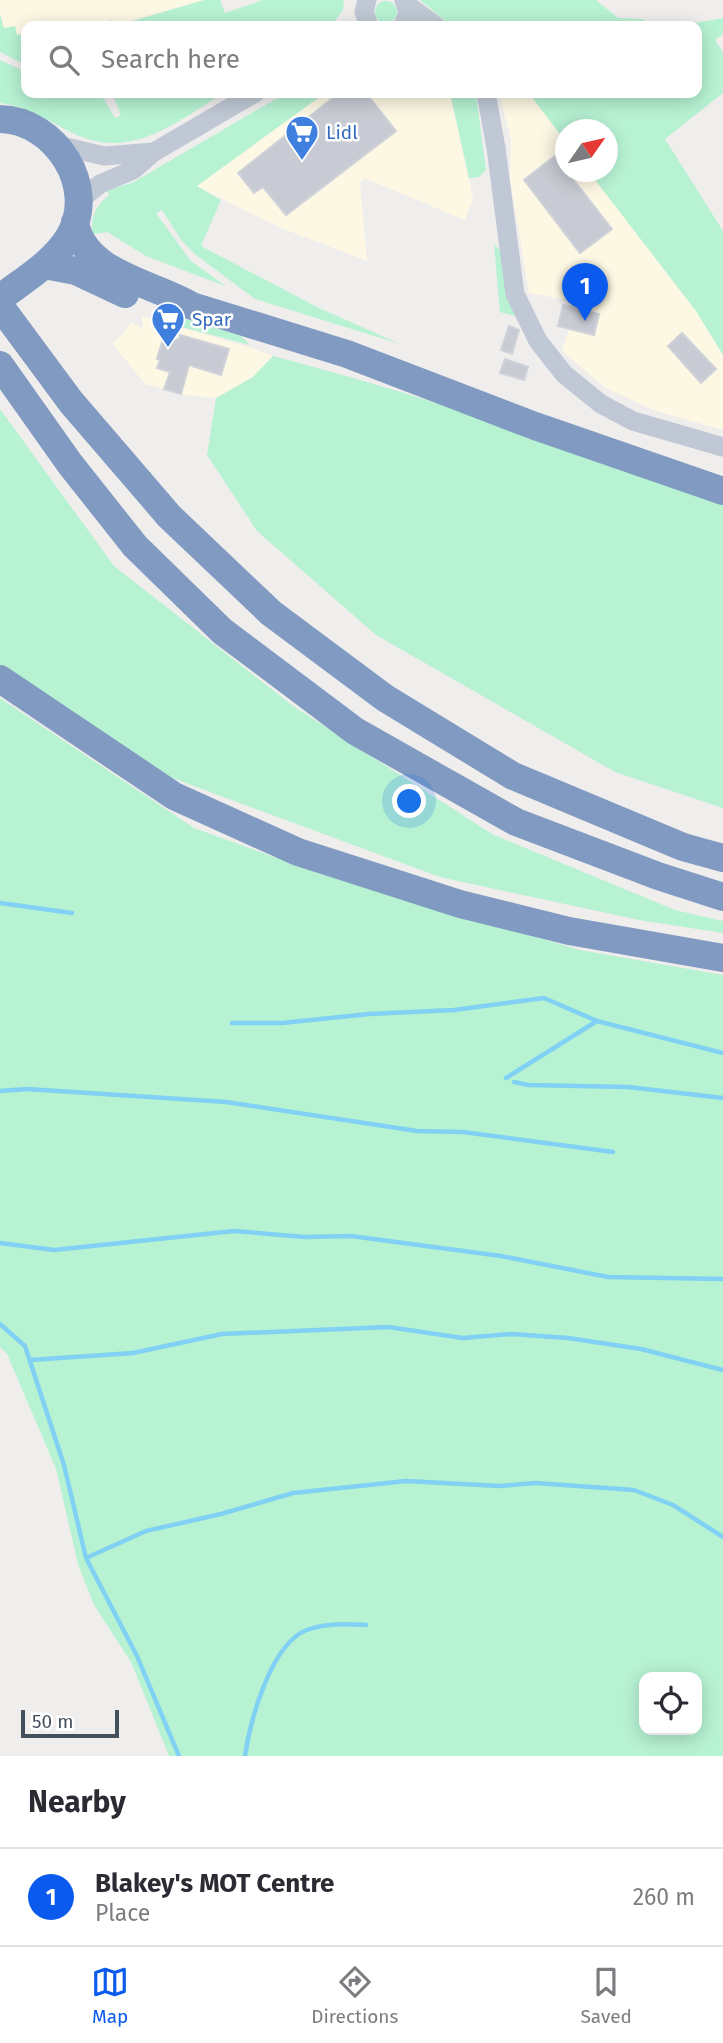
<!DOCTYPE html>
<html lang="en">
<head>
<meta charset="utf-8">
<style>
  body { margin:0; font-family:"Fira Sans",sans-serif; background:#f2f2f3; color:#2b2b33 }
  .controls { position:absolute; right:21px; bottom:21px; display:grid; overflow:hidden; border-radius:14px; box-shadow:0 4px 18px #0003 }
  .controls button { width:63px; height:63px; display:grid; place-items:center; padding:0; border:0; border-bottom:2px solid #e1e1e2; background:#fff; color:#2b2b33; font:35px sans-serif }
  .compass { position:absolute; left:555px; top:119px; width:63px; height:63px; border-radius:50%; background:#fff; box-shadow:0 4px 18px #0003; rotate:56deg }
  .scale { position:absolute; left:21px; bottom:18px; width:98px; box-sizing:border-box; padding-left:7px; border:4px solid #444f5c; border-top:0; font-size:19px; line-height:24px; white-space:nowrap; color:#444f5c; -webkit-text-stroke:5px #fff; paint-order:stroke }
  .you { position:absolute; left:410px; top:802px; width:24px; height:24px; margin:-18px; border:5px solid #fff; border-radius:50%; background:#1a73e8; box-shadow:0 0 0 10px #1a73e833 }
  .badge { display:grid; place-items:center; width:46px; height:46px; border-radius:50%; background:#0a5aed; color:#fff; font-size:23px; font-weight:700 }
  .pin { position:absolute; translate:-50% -58px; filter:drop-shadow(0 2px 4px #0008) }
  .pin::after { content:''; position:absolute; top:37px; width:24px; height:21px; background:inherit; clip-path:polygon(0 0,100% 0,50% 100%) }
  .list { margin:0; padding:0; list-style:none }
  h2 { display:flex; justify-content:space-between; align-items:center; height:91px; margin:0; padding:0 28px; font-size:30px }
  h2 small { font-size:23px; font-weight:400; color:#7c7c81 }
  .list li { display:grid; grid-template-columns:46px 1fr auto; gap:21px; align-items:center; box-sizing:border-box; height:98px; padding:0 28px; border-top:2px solid #e1e1e2 }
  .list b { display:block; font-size:26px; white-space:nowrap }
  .list p { margin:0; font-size:23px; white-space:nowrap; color:#7c7c81 }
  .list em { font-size:23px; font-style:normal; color:#7c7c81 }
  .icon { flex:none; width:38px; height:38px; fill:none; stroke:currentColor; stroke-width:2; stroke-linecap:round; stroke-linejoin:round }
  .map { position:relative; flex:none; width:723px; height:1756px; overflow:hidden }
  .search { position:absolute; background:#fff; box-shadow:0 4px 18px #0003; left:21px; right:21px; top:21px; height:77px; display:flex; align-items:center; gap:18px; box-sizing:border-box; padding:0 24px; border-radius:14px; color:#7c7c81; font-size:26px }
  .sheet { height:189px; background:#fff }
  nav { display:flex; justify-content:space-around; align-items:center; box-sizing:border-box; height:98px; border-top:2px solid #e1e1e2; background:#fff; font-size:19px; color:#7c7c81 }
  nav a { display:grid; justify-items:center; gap:4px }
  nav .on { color:#0a5aed }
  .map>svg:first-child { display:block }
</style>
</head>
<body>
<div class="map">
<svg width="723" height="1756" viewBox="0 0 723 1756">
  <rect width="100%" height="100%" fill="#f0eded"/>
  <path fill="#fdf8e4" d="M0,0H204L115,26L112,21L92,26H26V45L4,29L0,19Z
    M325,93H450L473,198L465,220L364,178L360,182L367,261L281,228L196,186Z
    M499,93H529L565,141L566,172H589L696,311L723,355V430L656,411L606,388L562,351L578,302L529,293L510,179L511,139Z
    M142,316L248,347L273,356L253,377L216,398L185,395L145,384L113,344L132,322L143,329Z"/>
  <path fill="#b7f2d3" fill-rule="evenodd" d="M204,0H220L225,13L263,0H344L343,10L331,26H92L112,20L115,26Z
    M420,0H596L618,18L644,19L645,26H452Z
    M375 12a11 11 0 1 1 22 0a11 11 0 1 1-22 0Z
    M0,14L4,28L15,26L17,35L26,33V65L0,52Z
    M723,18V34L715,40L723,52V93L665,139L723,231V355L696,311L589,172H608V130H566L565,141L529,93H697V26H678Z
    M0,60L26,72V93H85L104,99L115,118L121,115L112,93H224C178,121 131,161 75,134C49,122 30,107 0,103Z
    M286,93H325L197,186L221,200L201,246L319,308L400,344L255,299L196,255L181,240L162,210L156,213L190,260L225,286L146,256L107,232L93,234C89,219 97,204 109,195L107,190L132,183Z
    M450,93L476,94L486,170L479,177L469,178Z
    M494,244L501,251L518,317L500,312Z
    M170,314L241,336L250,345L163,322L161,318Z
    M273,356C426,396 574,447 723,502V808L615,772L376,635L257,531L207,455L216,398L253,377Z
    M0,409L114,566L293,706L492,834L675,910L723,921V933L639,920L440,877L167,776L0,669Z
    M0,698L194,828L324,875L580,950L723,975V1756H169L131,1662L94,1605L78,1564L56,1469L7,1354L0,1347ZM644,1677H697V1730H644Z"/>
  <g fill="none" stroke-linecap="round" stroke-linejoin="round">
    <path stroke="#80d1f3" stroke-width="4.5" d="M0,903L72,913
      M232,1023H282L369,1014L454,1010L544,998L597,1021L723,1053
      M506,1078L597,1021
      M514,1082L528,1085L628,1087L723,1098
      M0,1091L27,1089L226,1102L417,1131L463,1132L613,1152
      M0,1243L54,1250L234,1231L305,1237L351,1236L501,1256L608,1277L723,1279
      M0,1324L25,1346L64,1465L86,1558L137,1656L179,1756
      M30,1360L133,1353L222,1334L388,1327L463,1338L511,1334L568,1338L641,1349L723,1370
      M86,1558L146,1531L221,1514L293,1493L406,1481L500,1486L535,1483L634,1490L673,1505L723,1537
      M245,1756C250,1721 271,1643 307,1630C326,1623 346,1624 366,1625"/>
  </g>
  <path fill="#c8cbd3" stroke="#d0d2d9" stroke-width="2" d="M339,93H366L396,131L286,215L263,187L254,193L238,173Z
    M555,156L612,229L580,253L524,180Z
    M563,305L599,314L594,335L558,326Z
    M509,326L519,330L512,354L501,350Z
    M682,333L716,369L701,383L668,346Z
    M164,335L179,340L180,335L229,349L221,375L189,365L181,394L164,389L170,372L157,368L160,360L157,359Z
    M505,359L528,367L524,380L500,373Z"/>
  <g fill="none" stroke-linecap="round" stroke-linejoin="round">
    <path stroke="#bfc8d4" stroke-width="19" d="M367,0L364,12L369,26
      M405,3L436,26
      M403,26L408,12L404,0
      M486,93L496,148L515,294L538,341L564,374L601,404L633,421L723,447
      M58,145L104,156L154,152
      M80,200L100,184L133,170L154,152L255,93"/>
    <path stroke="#809ac1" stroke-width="28" d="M0,119C55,120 99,187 69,237C53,263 24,280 0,298
      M75,222C83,274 154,283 192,306L347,354L535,426L723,491
      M44,265L76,271L125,294
      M0,306L71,402L169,516L271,613L385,698L513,776L683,847L723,858
      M0,365L70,464L135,546L222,631L355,731L516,822L658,876L723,897
      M0,679L174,796L298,852L460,904L569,931L723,958"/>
  </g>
  <defs>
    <symbol id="supermarket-pin" viewBox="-11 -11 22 30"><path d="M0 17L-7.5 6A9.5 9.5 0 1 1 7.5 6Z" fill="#3f7fe0" stroke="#fff"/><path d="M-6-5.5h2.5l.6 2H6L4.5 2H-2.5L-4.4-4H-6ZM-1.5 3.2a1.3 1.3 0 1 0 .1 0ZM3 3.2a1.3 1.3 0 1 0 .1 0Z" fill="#fff"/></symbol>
  </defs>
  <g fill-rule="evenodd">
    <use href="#supermarket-pin" x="283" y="113" width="38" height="52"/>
    <use href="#supermarket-pin" x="149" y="300" width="38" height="52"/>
  </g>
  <g text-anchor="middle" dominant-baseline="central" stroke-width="5" stroke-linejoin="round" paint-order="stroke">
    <g font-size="19" fill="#366cbe" stroke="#fff" text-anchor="start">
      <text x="326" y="132">Lidl</text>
      <text x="192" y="319">Spar</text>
    </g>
  </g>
</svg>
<div class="controls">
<button><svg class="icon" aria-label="locate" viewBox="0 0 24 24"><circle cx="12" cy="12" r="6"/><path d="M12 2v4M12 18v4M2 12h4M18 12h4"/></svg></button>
</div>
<svg class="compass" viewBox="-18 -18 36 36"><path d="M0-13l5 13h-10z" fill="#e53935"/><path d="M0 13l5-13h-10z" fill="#7c7c81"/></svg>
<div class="scale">50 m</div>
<div class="you"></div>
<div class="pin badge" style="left:585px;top:321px">1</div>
<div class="search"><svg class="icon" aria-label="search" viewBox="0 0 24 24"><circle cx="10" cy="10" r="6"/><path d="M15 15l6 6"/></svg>Search here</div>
</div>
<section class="sheet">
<h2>Nearby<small></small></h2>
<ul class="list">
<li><span class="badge">1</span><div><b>Blakey's MOT Centre</b><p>Place</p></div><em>260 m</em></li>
</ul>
</section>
<nav>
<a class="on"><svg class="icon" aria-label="map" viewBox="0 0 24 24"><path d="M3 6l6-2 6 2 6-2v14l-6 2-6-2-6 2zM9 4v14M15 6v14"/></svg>Map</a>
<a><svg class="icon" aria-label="directions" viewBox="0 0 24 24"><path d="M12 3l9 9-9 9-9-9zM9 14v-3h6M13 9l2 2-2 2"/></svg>Directions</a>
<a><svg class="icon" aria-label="saved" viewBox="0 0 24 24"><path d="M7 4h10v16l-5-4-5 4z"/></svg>Saved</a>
</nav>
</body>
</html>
